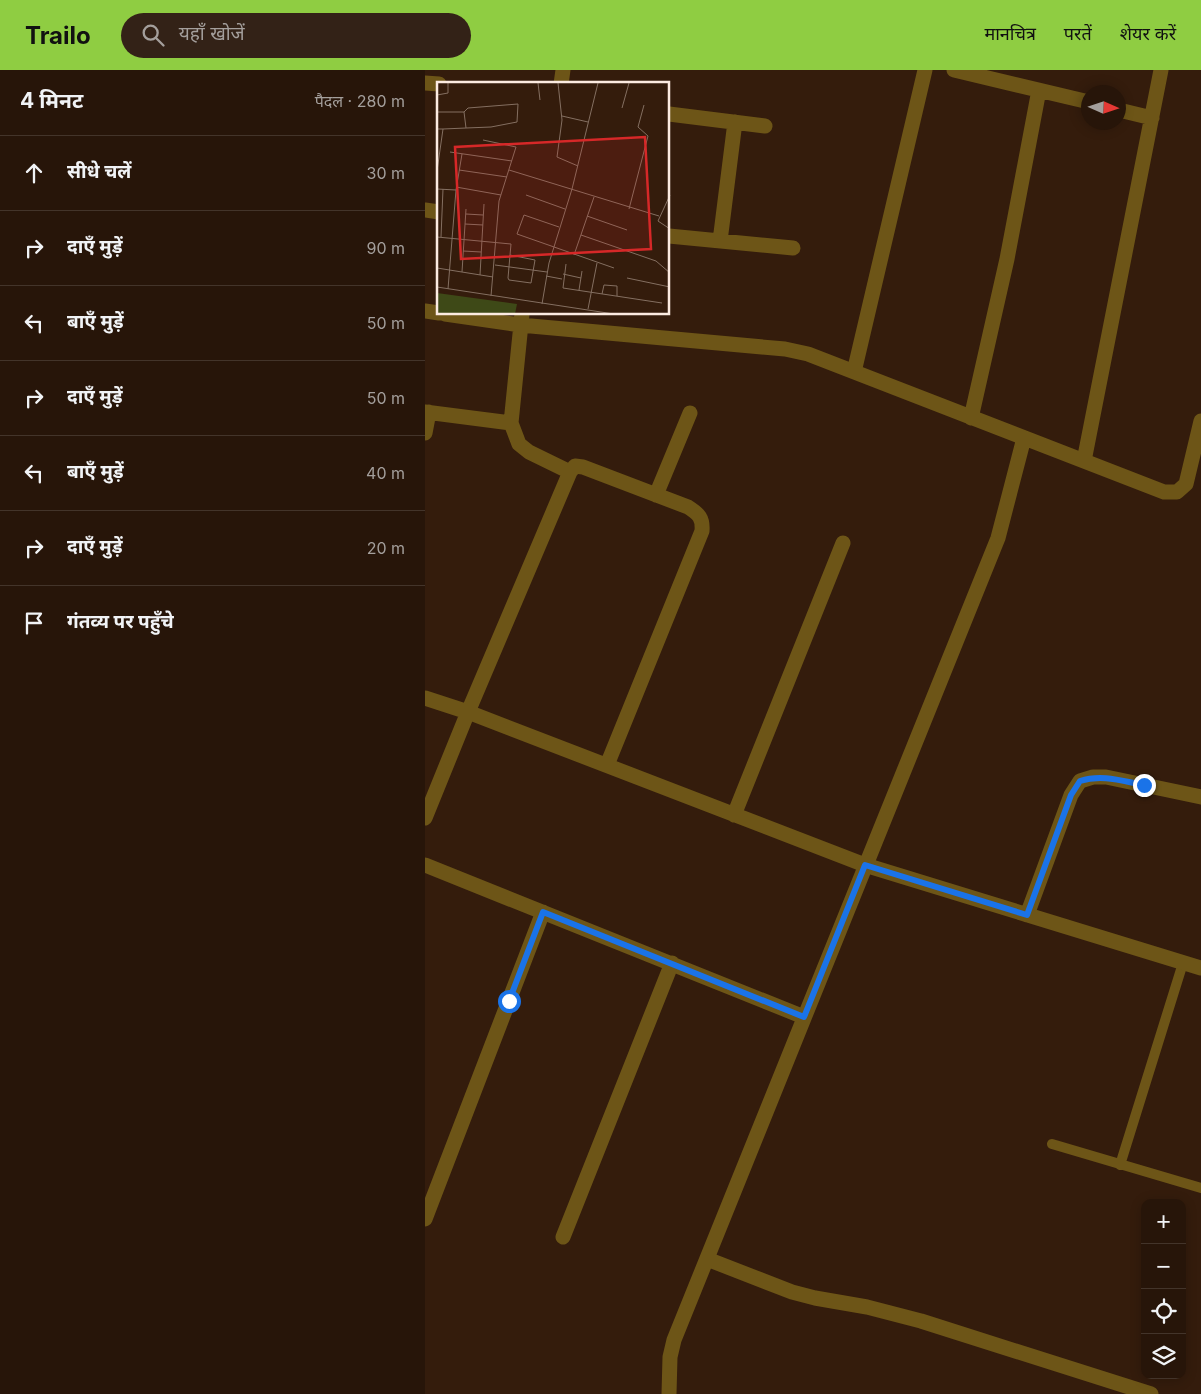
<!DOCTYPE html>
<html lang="hi">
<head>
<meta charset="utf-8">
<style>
  body { margin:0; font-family:Inter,"Noto Sans Devanagari",sans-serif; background:#332217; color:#f1f3f6 }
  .controls { position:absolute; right:15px; bottom:15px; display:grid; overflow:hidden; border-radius:10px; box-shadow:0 2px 12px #0003 }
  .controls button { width:45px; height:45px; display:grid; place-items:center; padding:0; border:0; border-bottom:1px solid #43342a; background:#271509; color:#f1f3f6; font:25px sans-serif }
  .compass { position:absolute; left:656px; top:15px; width:45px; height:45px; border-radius:50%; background:#271509; box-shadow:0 2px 12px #0003; rotate:93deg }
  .stop { position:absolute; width:15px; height:15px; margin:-11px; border:4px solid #1a73e8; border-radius:50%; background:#fff }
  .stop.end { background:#1a73e8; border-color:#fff; box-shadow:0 1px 5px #0008 }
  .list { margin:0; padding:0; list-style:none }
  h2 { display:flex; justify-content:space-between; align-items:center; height:65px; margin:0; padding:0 20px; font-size:21px }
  h2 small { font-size:16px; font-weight:400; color:#a49f9c }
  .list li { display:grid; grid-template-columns:32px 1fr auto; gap:15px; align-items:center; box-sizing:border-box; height:75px; padding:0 20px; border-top:1px solid #43342a }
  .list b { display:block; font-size:19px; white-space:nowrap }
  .list em { font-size:16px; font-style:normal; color:#a49f9c }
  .icon { flex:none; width:28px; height:28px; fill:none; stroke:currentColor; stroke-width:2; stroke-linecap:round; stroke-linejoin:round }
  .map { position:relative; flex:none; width:776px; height:1324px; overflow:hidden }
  header { display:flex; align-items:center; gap:30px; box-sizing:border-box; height:70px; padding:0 25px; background:#8fcd42; color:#111 }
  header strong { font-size:24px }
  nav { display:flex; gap:28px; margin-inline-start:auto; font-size:18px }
  .search { width:350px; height:45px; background:#332217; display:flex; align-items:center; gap:12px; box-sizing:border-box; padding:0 18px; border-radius:28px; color:#a49f9c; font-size:19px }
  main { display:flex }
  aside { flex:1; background:#271509 }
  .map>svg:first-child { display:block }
</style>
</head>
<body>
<header>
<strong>Trailo</strong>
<div class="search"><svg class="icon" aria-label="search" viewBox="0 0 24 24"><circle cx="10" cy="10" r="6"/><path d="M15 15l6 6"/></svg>यहाँ खोजें</div>
<nav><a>मानचित्र</a><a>परतें</a><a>शेयर करें</a></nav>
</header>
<main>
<aside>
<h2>4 मिनट<small>पैदल · 280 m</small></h2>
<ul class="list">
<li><svg class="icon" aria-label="ahead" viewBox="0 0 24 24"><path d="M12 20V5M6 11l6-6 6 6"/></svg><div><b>सीधे चलें</b></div><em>30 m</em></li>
<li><svg class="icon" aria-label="right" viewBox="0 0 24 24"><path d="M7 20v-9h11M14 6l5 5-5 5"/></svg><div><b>दाएँ मुड़ें</b></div><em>90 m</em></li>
<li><svg class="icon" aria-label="left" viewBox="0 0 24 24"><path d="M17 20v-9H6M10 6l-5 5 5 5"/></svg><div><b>बाएँ मुड़ें</b></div><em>50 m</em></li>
<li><svg class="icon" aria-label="right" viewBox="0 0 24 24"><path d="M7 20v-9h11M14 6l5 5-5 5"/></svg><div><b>दाएँ मुड़ें</b></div><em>50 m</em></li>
<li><svg class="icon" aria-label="left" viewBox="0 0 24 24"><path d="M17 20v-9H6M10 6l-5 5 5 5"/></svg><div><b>बाएँ मुड़ें</b></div><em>40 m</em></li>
<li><svg class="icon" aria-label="right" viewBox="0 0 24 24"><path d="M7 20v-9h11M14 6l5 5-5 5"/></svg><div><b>दाएँ मुड़ें</b></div><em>20 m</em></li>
<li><svg class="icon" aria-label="arrive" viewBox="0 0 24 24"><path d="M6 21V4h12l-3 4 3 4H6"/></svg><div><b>गंतव्य पर पहुँचे</b></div></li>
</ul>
</aside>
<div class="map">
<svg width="776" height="1324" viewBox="0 0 776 1324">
  <rect width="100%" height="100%" fill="#341c0c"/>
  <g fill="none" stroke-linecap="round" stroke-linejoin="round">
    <path stroke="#6d5517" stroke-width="10" d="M627,1074L776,1118
      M695,1095L758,893"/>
    <path stroke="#6d5517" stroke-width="15" d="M529,0L664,32
      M0,13L14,14
      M136,14L138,0
      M694,40L727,48
      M244,44L340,56
      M0,140L14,142
      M244,166L368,178
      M295,171L310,52
      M0,241L14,243
      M20,244L95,255L360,279L383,284L739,422H752L761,414L776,351
      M429,302L500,0
      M0,342L86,353L97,244
      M546,348L582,189L614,20
      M86,353L94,374L104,382L145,402
      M0,363L4,342
      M659,391L736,0
      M231,425L265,343
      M0,628L43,642L440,795L776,898
      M309,745L418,473
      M0,748L43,642L145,402L150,396L158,397L263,437C274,444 278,448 277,461L182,695
      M0,795L379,947
      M602,845L646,725L655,711L668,707H681L776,727
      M0,1149L118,842
      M138,1167L247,893
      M282,1189L367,1222L390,1228L442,1237L496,1251L726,1324
      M244,1324L245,1287L249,1270L573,468L599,368"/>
  </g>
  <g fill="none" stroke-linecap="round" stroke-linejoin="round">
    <path stroke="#1a73e8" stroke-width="6" d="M84,931L118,842L379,947L440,795L602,845L646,725L655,711C677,704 697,711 719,715"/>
  </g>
  <g transform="translate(12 12)">
    <rect width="232" height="232" fill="#341c0c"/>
    <path d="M0,211L80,222L78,232H0Z" fill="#3e4917"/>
    <path fill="none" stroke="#846f61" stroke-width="1" d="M101,1L103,18M121,1L125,38L120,75L141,84M0,13L11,11V1M185,26L192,1M0,30H27M125,34L151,40M0,47H6L29,46L54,45L80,40L81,22L31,26L27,30L29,46M46,58L79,65L62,119L54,214M13,70L75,79M22,88L70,95M72,88L222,134M0,89L6,47M19,105L64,113M0,107L19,108M89,113L128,127M233,113L221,139L233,147M192,127L211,54L201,45L207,23M29,132L46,133M150,134L190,148M28,142L46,143M122,145L87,133L80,152L177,186M144,153L219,179L233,191M0,155L74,162L71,196L72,198L94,201L98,178L73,173M4,155L6,107M26,169L44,170M137,173L157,115M129,182L126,206L225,221M58,183L110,190M0,186L56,195M25,190L29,127M126,192L144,196M43,193L47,122M109,194L125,197M190,196L233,205M0,205L177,232M11,207L19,108L25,72M142,208L145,189M165,212L167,203L180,204V214M105,222L112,181L135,107L161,1M151,227L160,181"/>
    <path fill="#d62828" fill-opacity="0.15" stroke="#d62828" stroke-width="2.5" d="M208,55L214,167L24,177L18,65Z"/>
    <rect width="232" height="232" fill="none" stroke="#fcebe1" stroke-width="2.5"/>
  </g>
</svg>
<div class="controls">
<button>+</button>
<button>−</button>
<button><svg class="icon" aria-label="locate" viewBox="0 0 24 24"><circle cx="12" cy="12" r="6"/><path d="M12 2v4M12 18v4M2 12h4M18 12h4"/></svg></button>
<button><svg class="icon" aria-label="layers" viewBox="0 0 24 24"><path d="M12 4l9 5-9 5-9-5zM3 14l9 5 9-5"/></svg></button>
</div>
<svg class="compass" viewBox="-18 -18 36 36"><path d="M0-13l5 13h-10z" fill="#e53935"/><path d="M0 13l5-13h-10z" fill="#a49f9c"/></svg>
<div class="stop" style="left:84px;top:931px"></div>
<div class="stop end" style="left:719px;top:715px"></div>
</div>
</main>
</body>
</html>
